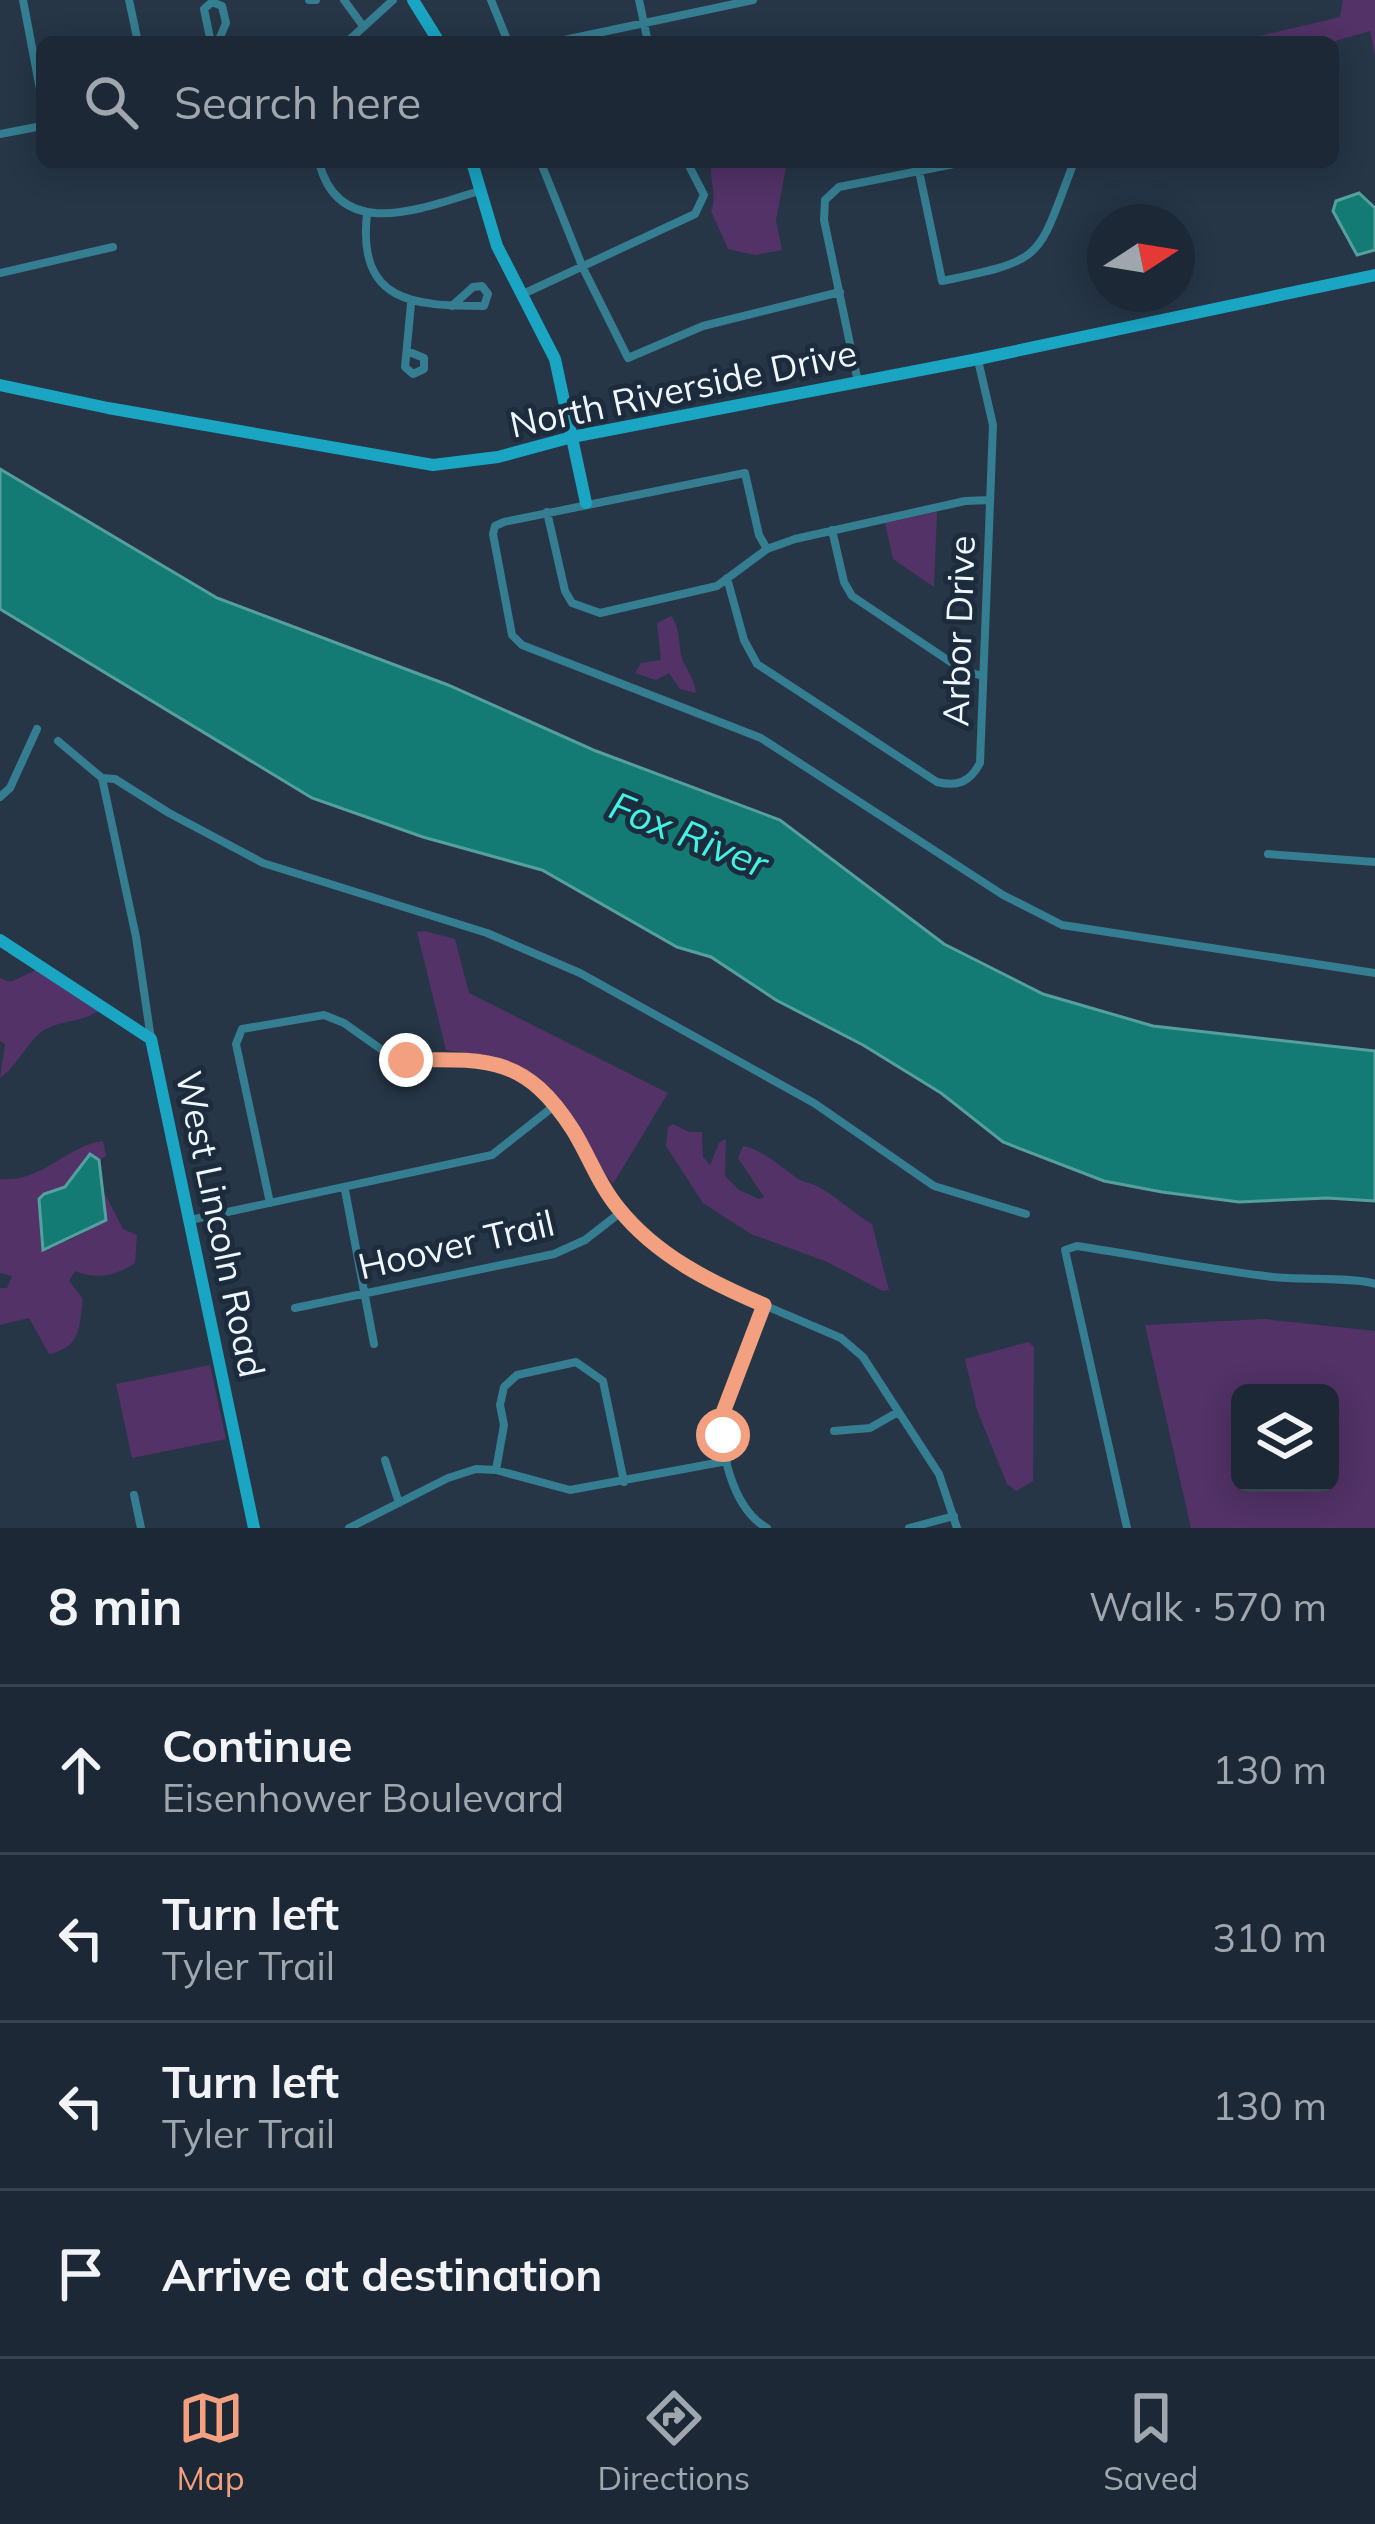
<!DOCTYPE html>
<html lang="en">
<head>
<meta charset="utf-8">
<style>
  body { margin:0; font-family:Mulish,sans-serif; background:#293441; color:#f1f3f6 }
  .controls { position:absolute; right:36px; bottom:36px; display:grid; overflow:hidden; border-radius:18px; box-shadow:0 6px 30px #0003 }
  .controls button { width:108px; height:108px; display:grid; place-items:center; padding:0; border:0; border-bottom:3px solid #3a4450; background:#1c2835; color:#f1f3f6; font:60px sans-serif }
  .compass { position:absolute; left:1087px; top:204px; width:108px; height:108px; border-radius:50%; background:#1c2835; box-shadow:0 6px 30px #0003; rotate:78deg }
  .stop { position:absolute; width:36px; height:36px; margin:-27px; border:9px solid #f2a07f; border-radius:50%; background:#fff }
  .stop.end { background:#f2a07f; border-color:#fff; box-shadow:0 3px 12px #0008 }
  .list { margin:0; padding:0; list-style:none }
  h2 { display:flex; justify-content:space-between; align-items:center; height:156px; margin:0; padding:0 48px; font-size:51px }
  h2 small { font-size:39px; font-weight:400; color:#a0a6ad }
  .list li { display:grid; grid-template-columns:78px 1fr auto; gap:36px; align-items:center; box-sizing:border-box; height:168px; padding:0 48px; border-top:3px solid #3a4450 }
  .list b { display:block; font-size:45px; white-space:nowrap }
  .list p { margin:0; font-size:39px; white-space:nowrap; color:#a0a6ad }
  .list em { font-size:39px; font-style:normal; color:#a0a6ad }
  .icon { flex:none; width:66px; height:66px; fill:none; stroke:currentColor; stroke-width:2; stroke-linecap:round; stroke-linejoin:round }
  .map { position:relative; flex:none; width:1375px; height:1528px; overflow:hidden }
  .search { position:absolute; background:#1c2835; box-shadow:0 6px 30px #0003; left:36px; right:36px; top:36px; height:132px; display:flex; align-items:center; gap:30px; box-sizing:border-box; padding:0 42px; border-radius:18px; color:#a0a6ad; font-size:45px }
  .sheet { height:828px; background:#1c2835 }
  nav { display:flex; justify-content:space-around; align-items:center; box-sizing:border-box; height:168px; border-top:3px solid #3a4450; background:#1c2835; font-size:33px; color:#a0a6ad }
  nav a { display:grid; justify-items:center; gap:6px }
  nav .on { color:#f2a07f }
  .map>svg:first-child { display:block }
</style>
</head>
<body>
<div class="map">
<svg width="1375" height="1528" viewBox="0 0 1375 1528">
  <rect width="100%" height="100%" fill="#263647"/>
  <path fill="#523267" fill-rule="evenodd" d="M1343,0H1375V56L1370,31L1332,42H1234L1340,17Z
    M712,162H787L776,221L782,250L755,255L728,249L711,211C718,195 708,179 712,162Z
    M937,512L934,587L893,559L885,523Z
    M671,616C683,631 676,649 685,665C690,675 694,680 696,693L680,689L669,673L656,680L635,673L641,663L661,660L657,623Z
    M425,931L455,939L469,993L668,1093L613,1184C600,1168 593,1154 584,1136C552,1072 512,1058 446,1050L417,932Z
    M36,970L100,1010C83,1022 63,1020 46,1029C28,1039 18,1066 0,1078L5,1044L0,1041V978L10,982Z
    M673,1124L689,1132H702L703,1157L710,1165L719,1143L726,1139L725,1176L739,1190L759,1199L764,1197L738,1158L743,1146C763,1150 783,1168 798,1179C799,1180 816,1185 817,1186C836,1196 853,1213 872,1224L889,1290L883,1291L825,1261L751,1234L703,1203L666,1146L668,1127Z
    M103,1141L106,1156L99,1160L90,1155L65,1188L44,1194L43,1249L72,1239L106,1220L105,1194L123,1229L137,1235L135,1263C115,1276 97,1280 75,1271L69,1281L83,1299C79,1327 81,1348 49,1354L29,1318L0,1325V1288H7L12,1276L0,1273V1179C42,1183 66,1146 103,1141Z
    M1264,1319L1375,1331V1528H1191L1145,1325ZM1240,1393H1330V1483H1240Z
    M1028,1342L1034,1347L1033,1481L1016,1491L1007,1484L977,1410L965,1359Z
    M210,1365L226,1439L132,1458L116,1384Z"/>
  <path fill="#137b74" stroke="#55a09e" stroke-width="3" d="M1359,193L1375,208V250L1357,255L1333,211L1336,201Z
    M0,469L217,598L448,685L596,751L780,820L944,944L1043,994L1153,1026L1375,1051V1201L1327,1198L1239,1202L1162,1192L1104,1181L1003,1142L941,1093L863,1045L776,1000L711,957L677,947L542,870L423,837L312,798L0,609Z
    M90,1154L99,1160L106,1220L43,1250L39,1199L44,1194L65,1187Z"/>
  <g fill="none" stroke-linecap="round" stroke-linejoin="round">
    <path stroke="#357d90" stroke-width="8" d="M23,0L42,100
      M129,0L138,42
      M309,0H316
      M344,0L363,26
      M491,0L508,42
      M639,0L648,42
      M215,42L210,38L204,9L212,2L222,6L226,23L218,42
      M347,42L393,0
      M555,42L753,0
      M0,134L42,126
      M319,162C339,243 423,208 479,191
      M544,162L541,163L583,268L628,358L703,326L840,292
      M919,171L942,281C1048,259 1036,260 1074,162
      M367,214C357,303 414,306 484,306L488,294L482,286L473,287L452,306
      M0,273L113,247
      M523,294L695,214L704,195L687,162
      M407,351L424,358V369L413,374L405,367L411,304
      M858,382L824,220L825,200L839,187L964,162
      M547,512L565,591L572,603L600,613L717,586L767,549L795,539L965,501L990,500
      M832,530L844,582L852,596L964,671L983,676
      M767,549L759,535L745,473L504,522L495,526L493,534L512,635L522,645L761,738L1003,895L1062,925L1375,973
      M727,578L744,640L757,664L937,782C958,787 970,782 980,763L993,425L978,360
      M58,741L102,778
      M102,778L115,779L169,813L263,863L487,933L580,973L814,1103L934,1186L1026,1214
      M102,778L136,937L151,1039
      M0,797L10,788L37,729
      M1268,854L1375,862
      M345,1190L374,1344
      M270,1203L236,1044L242,1029L324,1015L344,1023L392,1057L488,1060L540,1086L575,1133L586,1160L621,1212L678,1263L710,1282L841,1338L863,1357L939,1474L957,1528
      M190,1220L492,1155L554,1106
      M764,1305C751,1339 731,1375 724,1410C717,1447 733,1509 767,1528
      M295,1308L554,1254L585,1240L621,1212
      M834,1431L870,1428L898,1412
      M385,1460L399,1503
      M496,1470L504,1425L500,1405L504,1387L517,1375L576,1362L603,1381L624,1482
      M134,1495L141,1528
      M349,1528L448,1478L476,1469L496,1470L570,1490L727,1461
      M909,1528L954,1516
      M1127,1528L1065,1250L1077,1246C1142,1256 1207,1269 1273,1277C1296,1280 1360,1277 1375,1284"/>
    <path stroke="#1aa5c3" stroke-width="12" d="M413,0L439,42
      M472,162L497,246L555,359L586,503
      M0,385L108,408L433,465L498,457L572,437L978,359L1375,275
      M0,940L151,1039L254,1528"/>
  </g>
  <g fill="none" stroke-linecap="round" stroke-linejoin="round">
    <path stroke="#f2a07f" stroke-width="15" d="M406,1060C487,1059 525,1055 573,1130C589,1156 599,1185 619,1209C657,1256 710,1282 764,1305L724,1410L723,1435"/>
  </g>
  <g text-anchor="middle" dominant-baseline="central" stroke-width="10" stroke-linejoin="round" paint-order="stroke">
    <g font-size="36" fill="#eef6ff" stroke="#1c2c3c">
      <text transform="translate(683 388) rotate(-12)">North Riverside Drive</text>
      <text transform="translate(958 631) rotate(-88)">Arbor Drive</text>
      <text transform="translate(221 1224) rotate(78)">West Lincoln Road</text>
      <text transform="translate(456 1244) rotate(-13)">Hoover Trail</text>
    </g>
    <g font-size="39" font-style="italic" fill="#41f3e5" stroke="#1c2c3c">
      <text transform="translate(689 834) rotate(22)">Fox River</text>
    </g>
  </g>
</svg>
<div class="controls">
<button><svg class="icon" aria-label="layers" viewBox="0 0 24 24"><path d="M12 4l9 5-9 5-9-5zM3 14l9 5 9-5"/></svg></button>
</div>
<svg class="compass" viewBox="-18 -18 36 36"><path d="M0-13l5 13h-10z" fill="#e53935"/><path d="M0 13l5-13h-10z" fill="#a0a6ad"/></svg>
<div class="stop" style="left:723px;top:1435px"></div>
<div class="stop end" style="left:406px;top:1060px"></div>
<div class="search"><svg class="icon" aria-label="search" viewBox="0 0 24 24"><circle cx="10" cy="10" r="6"/><path d="M15 15l6 6"/></svg>Search here</div>
</div>
<section class="sheet">
<h2>8 min<small>Walk · 570 m</small></h2>
<ul class="list">
<li><svg class="icon" aria-label="ahead" viewBox="0 0 24 24"><path d="M12 20V5M6 11l6-6 6 6"/></svg><div><b>Continue</b><p>Eisenhower Boulevard</p></div><em>130 m</em></li>
<li><svg class="icon" aria-label="left" viewBox="0 0 24 24"><path d="M17 20v-9H6M10 6l-5 5 5 5"/></svg><div><b>Turn left</b><p>Tyler Trail</p></div><em>310 m</em></li>
<li><svg class="icon" aria-label="left" viewBox="0 0 24 24"><path d="M17 20v-9H6M10 6l-5 5 5 5"/></svg><div><b>Turn left</b><p>Tyler Trail</p></div><em>130 m</em></li>
<li><svg class="icon" aria-label="arrive" viewBox="0 0 24 24"><path d="M6 21V4h12l-3 4 3 4H6"/></svg><div><b>Arrive at destination</b></div></li>
</ul>
</section>
<nav>
<a class="on"><svg class="icon" aria-label="map" viewBox="0 0 24 24"><path d="M3 6l6-2 6 2 6-2v14l-6 2-6-2-6 2zM9 4v14M15 6v14"/></svg>Map</a>
<a><svg class="icon" aria-label="directions" viewBox="0 0 24 24"><path d="M12 3l9 9-9 9-9-9zM9 14v-3h6M13 9l2 2-2 2"/></svg>Directions</a>
<a><svg class="icon" aria-label="saved" viewBox="0 0 24 24"><path d="M7 4h10v16l-5-4-5 4z"/></svg>Saved</a>
</nav>
</body>
</html>
